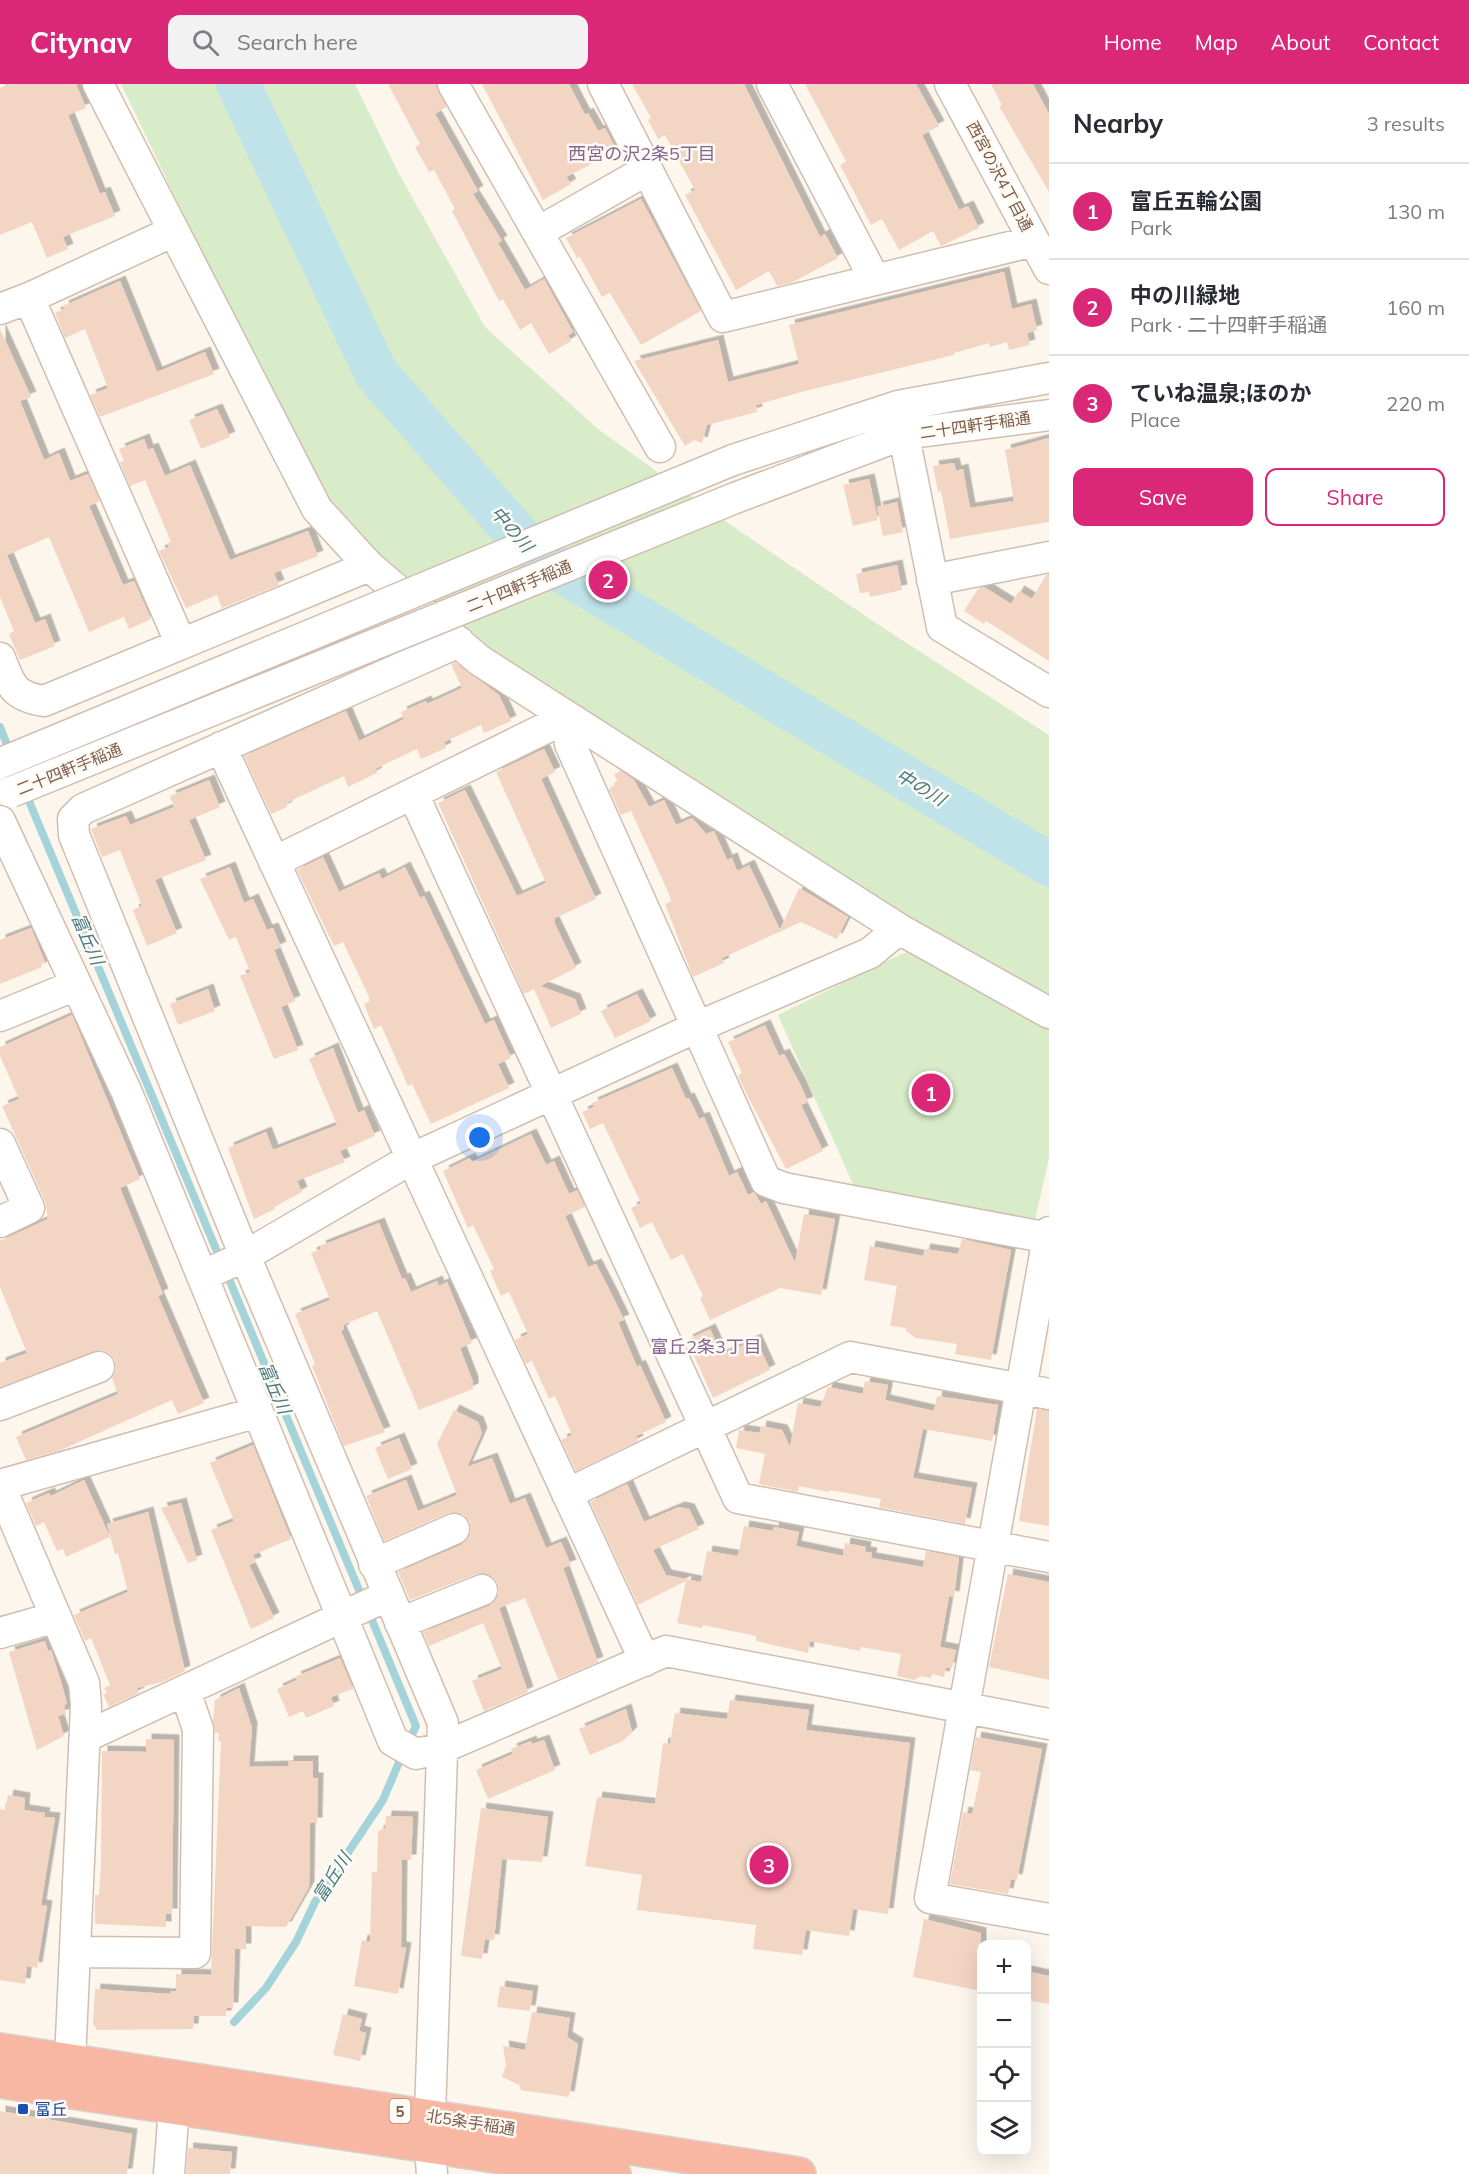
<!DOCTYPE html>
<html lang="en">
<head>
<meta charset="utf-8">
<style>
  body { margin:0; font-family:Mulish,"Noto Sans JP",sans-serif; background:#f2f2f3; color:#2b2b33 }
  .controls { position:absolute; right:18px; bottom:18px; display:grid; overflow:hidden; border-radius:12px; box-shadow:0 6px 24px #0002 }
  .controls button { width:54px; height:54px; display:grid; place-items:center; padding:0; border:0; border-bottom:2px solid #e1e1e2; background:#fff; color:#2b2b33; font:30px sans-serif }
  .you { position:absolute; left:480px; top:1054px; width:21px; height:21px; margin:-15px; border:4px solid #fff; border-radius:50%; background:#1a73e8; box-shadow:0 0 0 9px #1a73e833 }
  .badge { display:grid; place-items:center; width:39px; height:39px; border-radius:50%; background:#db2777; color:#fff; font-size:20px; font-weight:700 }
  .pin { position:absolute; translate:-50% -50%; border:3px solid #fff; box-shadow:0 2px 6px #0006 }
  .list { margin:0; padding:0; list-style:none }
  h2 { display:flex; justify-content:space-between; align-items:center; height:78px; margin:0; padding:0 24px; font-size:26px }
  h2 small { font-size:20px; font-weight:400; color:#7c7c81 }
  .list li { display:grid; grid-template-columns:39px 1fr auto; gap:18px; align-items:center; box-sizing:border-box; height:96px; padding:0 24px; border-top:2px solid #e1e1e2 }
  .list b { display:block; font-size:22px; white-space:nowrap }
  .list p { margin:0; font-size:20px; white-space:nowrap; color:#7c7c81 }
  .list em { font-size:20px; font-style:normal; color:#7c7c81 }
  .actions { display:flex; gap:12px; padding:18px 24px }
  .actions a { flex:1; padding:14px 0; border:2px solid #db2777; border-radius:12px; text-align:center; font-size:21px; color:#db2777 }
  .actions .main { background:#db2777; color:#fff }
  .icon { flex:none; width:33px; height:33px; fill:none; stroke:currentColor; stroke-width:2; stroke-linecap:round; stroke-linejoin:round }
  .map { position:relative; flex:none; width:1049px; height:2090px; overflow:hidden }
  header { display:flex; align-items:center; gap:36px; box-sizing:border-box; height:84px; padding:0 30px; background:#db2777; color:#fff }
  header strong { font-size:28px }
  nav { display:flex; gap:33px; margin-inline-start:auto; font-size:21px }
  .search { width:420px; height:54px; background:#f2f2f3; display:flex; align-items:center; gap:15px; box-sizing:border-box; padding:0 21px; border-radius:12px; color:#7c7c81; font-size:22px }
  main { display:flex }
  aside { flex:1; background:#fff }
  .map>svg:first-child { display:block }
</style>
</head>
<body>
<header>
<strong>Citynav</strong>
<div class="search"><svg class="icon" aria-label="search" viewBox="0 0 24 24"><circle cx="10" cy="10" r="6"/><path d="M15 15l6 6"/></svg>Search here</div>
<nav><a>Home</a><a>Map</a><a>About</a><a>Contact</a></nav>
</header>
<main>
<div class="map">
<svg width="1049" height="2090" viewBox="0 0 1049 2090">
  <defs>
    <filter id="shadow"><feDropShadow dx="5.5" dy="-5.5" stdDeviation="0" flood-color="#0004"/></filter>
  </defs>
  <rect width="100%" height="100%" fill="#fdf6ec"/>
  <path fill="#d8ecc9" d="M121,0H355L398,88L485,243L598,345L738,446L885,545L1049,651V915L801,771L486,569L332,430L225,217Z
    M913,867L1049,944V1074L1035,1136L856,1107L778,931L901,870Z"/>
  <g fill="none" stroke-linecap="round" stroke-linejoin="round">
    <path stroke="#a5d3da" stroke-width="8" d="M0,643L10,668
      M26,710L221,1177
      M226,1188L364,1518
      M369,1529L416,1642L408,1659
      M234,1938L266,1904L296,1858L315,1818L383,1716L403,1669"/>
    <path stroke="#bfe3e8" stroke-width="44" d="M238,0L376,289L535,471L1049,780"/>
  </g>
  <path fill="#f3d5c3" filter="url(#shadow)" d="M9,0H76L86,24L68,31L100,110L105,108L115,132L63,153L68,165L47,174L32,138L0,151V4Z
    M388,0H436L446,23L435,30L478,107L473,110L502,157L498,159L525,206L544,195L573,248L568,251L571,257L549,270L531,239L520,246L503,215L499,217L452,127L455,125L434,86L429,88L415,63L420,60Z
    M482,0H569L585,31L588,29L598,47L605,44L617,67L566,93L571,100L543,116Z
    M632,0H744L820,153L825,150L838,174L791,199L777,202L769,187L736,206L685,111L695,106L665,51L658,55L648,36L651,34Z
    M805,0H916L939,42L922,51L959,126L968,122L979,144L941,162L933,147L899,166L882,135L871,141L840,81L846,77Z
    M991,0H1033L1049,30V108L999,22L1002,21Z
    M641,115L701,227L641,261L610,209L602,213L580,173L577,174L566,154Z
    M1004,188L1012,225L1031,220L1037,246L1027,249L1030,261L1009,266L1007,258L990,263L989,259L954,269V271L801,308L756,321L757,328L707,341L702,359L694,356L685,362L634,277L718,256L728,298L799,280L789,241Z
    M120,197L157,288L205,268L214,290L100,333L90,311L108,304L85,245L65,254L55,229L64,225L63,222Z
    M0,245L31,313L20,317L44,376L59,369L70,397L88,390L100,417L89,422L123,501L134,497L151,535L129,545L124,533L89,548L49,453L7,471L35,539L45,535L55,562L20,576L9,550L14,547L0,513Z
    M217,325L230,353L201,365L189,336Z
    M1049,354V438L950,455L941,407L938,408L933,382L954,379L956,387L963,385L970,424L1014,417L1005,366Z
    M144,355L148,366L153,364L165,392L190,381L230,476L308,447L318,472L274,489L279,501L222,524L217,511L186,524L159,467L169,463L167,459L171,458L145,396L130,402L120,378L124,377L119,365Z
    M869,395L878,436L853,442L843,401Z
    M897,418L903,448L883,452L877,423Z
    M897,481L902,506L870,513L869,508L860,509L856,490Z
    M1046,491H1049V577L986,537L984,540L964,527L978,505L984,503L1011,520L1019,507L1032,515Z
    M455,578L499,611L511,637L484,649L481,641L444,658L446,664L421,675L417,665L375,685L377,689L348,703L344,692L286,719L287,723L271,730L244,672L346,627L359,657L404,635L401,628L426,617L427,620L462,604L451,580Z
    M544,665L555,688L541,695L596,815L555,834L554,838L576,884L540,902L575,915L581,930L551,944L534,905L524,910L438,719L465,706L517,812L546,799L496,688Z
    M621,687L634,696L649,723L664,716L676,741L692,734L706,750L714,747L727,776L732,774L737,787L749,781L780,846L799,804L848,833L837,855L801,838L722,874L724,879L693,893L665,820L672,817L659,788L631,727L621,731L609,705L618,698L614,690Z
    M209,696L220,723L189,736L206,776L155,796L177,849L147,862L133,826L142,822L120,766L102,773L91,745L126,732L130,741L174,723L170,712Z
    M323,773L339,808L379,789L382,795L405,783L420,814L424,812L485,940L494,936L511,974L498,980L509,1004L431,1040L412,1000L408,1002L381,941L374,945L364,920L369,918V913L343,858L334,862L297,786Z
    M230,783L244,819L253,815L267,846L273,844L281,863L274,866L295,917L281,923L298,966L274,975L240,892L250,888L236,853L229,856L200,795Z
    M31,844L45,878L41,880L42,883L0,900V856Z
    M208,905L215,927L178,941L170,920Z
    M637,910L651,937L615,954L601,927Z
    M72,931L140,1095L120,1104L163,1210L158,1212L204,1319L178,1330L172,1316L61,1366L26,1376L16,1353L118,1310L112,1294L116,1285L115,1276L109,1269L101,1266L0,1303V1279L27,1269L0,1203V1157L48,1135L45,1117L2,1022L19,1015L0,972V963Z
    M765,941L779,972L784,970L800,1000L808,1018L801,1021L823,1067L786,1085L746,1009L738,991L742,989L728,958Z
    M333,964L358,1029L364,1026L375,1052L340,1067L345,1078L297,1097L302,1108L274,1123L275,1125L254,1135L228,1064L266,1048L273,1066L337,1041L309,975Z
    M672,984L686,1015L689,1014L699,1035L704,1033L729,1092L737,1088L748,1111L754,1108L761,1120L766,1117L795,1179L804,1130L835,1135L821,1211L780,1204L710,1236L700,1214L703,1212L683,1170L671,1176L652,1138L640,1144L631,1124L641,1119L603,1039L590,1045L582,1028L594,1023L592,1019Z
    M531,1050L546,1081L554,1077L569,1110L577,1106L585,1123L565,1132L588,1183L596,1180L612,1211L624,1236L618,1238L637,1283L640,1281L666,1338L636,1352L638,1357L576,1387L561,1356L572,1351L555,1312L549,1315L532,1277L526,1280L515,1256L528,1250L509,1208L501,1212L490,1187L494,1185L473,1141L468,1144L443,1087L470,1074L472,1078Z
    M379,1139L402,1195L405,1194L411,1208L437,1197L439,1202L447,1198L472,1259L460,1264L473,1298V1305L419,1326L377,1227L343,1241L344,1245L341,1247L385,1348L344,1362L312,1282L315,1280L295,1230L330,1216L311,1169L321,1165L320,1162Z
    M962,1155L1011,1166L991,1276L955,1270L957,1260L916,1254L906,1247V1244L890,1242L897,1202L864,1196L870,1162L923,1172L925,1165L958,1170Z
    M710,1245L722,1271L756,1255L770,1286L713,1314L687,1256Z
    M865,1297L888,1301L885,1316L934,1327L937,1312L998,1321L992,1357L923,1345L913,1394L972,1404L965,1440L879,1423L881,1415L829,1406V1408L799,1402L798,1408L759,1400L765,1370L736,1364L739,1346L760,1349L761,1342L782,1346L790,1363L798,1319L820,1323L828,1303L863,1310Z
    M1037,1325L1049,1327V1442L1019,1437Z
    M454,1326L478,1338L482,1349L467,1383L492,1374L510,1420L525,1414L546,1464L561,1458L571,1481L563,1484L598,1578L558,1595L525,1514L499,1524L528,1608L484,1627L472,1597L502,1585L483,1539L429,1562L423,1548L489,1522L499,1509L498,1499L492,1492L476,1490L410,1516L398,1488L461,1461L471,1447L470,1438L464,1431L448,1429L384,1457L366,1412L406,1396L418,1427L457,1411L437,1360Z
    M399,1354L412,1385L388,1395L375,1364Z
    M253,1361L291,1455L253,1471L256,1478L249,1481L274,1534L251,1545L211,1446L234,1437L210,1379Z
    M84,1396L110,1453L66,1473L63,1465L57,1467L44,1438L36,1442L26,1419L49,1409L51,1412Z
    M627,1400L644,1438L679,1423L689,1425L699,1445L653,1466L666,1491L701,1498L707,1467L738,1472L744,1442L773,1447L774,1443L799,1448L796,1462L843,1472L845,1459L866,1463L865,1468L872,1469L871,1474L923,1483L926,1467L959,1473L954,1513L949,1512L940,1563L956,1566L952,1584H946L944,1593L932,1590L931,1594L921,1592L914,1596L897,1592L901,1570L861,1563L860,1567L810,1557L808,1569L756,1557V1552L703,1541L702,1544L677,1539L686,1497L638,1521L590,1418Z
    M181,1419L197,1476L188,1479L161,1424Z
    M148,1428L185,1587L162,1598L137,1604L139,1609L109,1623L103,1610L107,1609L104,1604L110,1601L91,1554L85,1557L74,1531L128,1508L118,1469L115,1470L107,1440Z
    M1008,1490L1049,1498V1596L989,1583Z
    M45,1557L48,1567L51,1566L62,1601L67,1620L64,1621L66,1630L58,1632L64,1652L37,1666L9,1568Z
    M340,1574L353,1605L331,1613L334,1622L306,1634L303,1627L289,1633L277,1605L297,1596L295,1593Z
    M239,1604L252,1644L249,1683L288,1682V1677H313V1694H318L317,1739H310L309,1803L286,1843L246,1842V1865H235L233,1924H227L226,1932H194L193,1945L97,1946L93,1940L95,1905L170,1910L171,1907H176V1890L211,1891L221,1657H218L219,1649H215L213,1637L215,1616Z
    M730,1616L809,1626L806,1646L910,1659L888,1830L853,1825L849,1852L806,1846L802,1871L753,1865L756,1841L637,1826L642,1791L585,1782L597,1713L655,1720L663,1659L670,1660L675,1629L727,1635Z
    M626,1625L632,1648L623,1657L590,1671L579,1645Z
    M976,1653L1042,1665L1017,1796L1011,1795L1008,1810L950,1800L963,1728L972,1730L981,1688L970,1686Z
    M146,1655L174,1656L172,1830H166V1843L95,1840V1811H99L101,1782L102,1667L146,1668Z
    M544,1656L555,1686L488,1715L476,1686L513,1670L511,1665L531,1657L532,1660Z
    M8,1711L25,1714L24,1726L45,1729L44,1733L55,1734L41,1821L47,1822L37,1884L27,1882L25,1900L0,1896V1725L5,1726Z
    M481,1724L548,1733L542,1778L502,1775L494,1856L485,1855L482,1875L461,1872Z
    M386,1732L413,1733L411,1776H402L401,1863L406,1864L398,1910L354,1902L362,1856L370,1858L372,1788H377L378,1747L385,1744Z
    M924,1835L981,1849V1907L913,1893Z
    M1026,1887L1049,1892V1920L1026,1916Z
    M500,1902L533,1907L530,1927L497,1923Z
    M532,1928L570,1934L567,1953L578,1960L569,2013L521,2006L519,2001L502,1993L506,1981L503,1962L525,1966Z
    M343,1930L362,1935L359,1947L366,1949L360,1977L333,1971Z
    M0,2027L132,2050L127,2090H0Z
    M188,2064L232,2068L230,2090H186Z"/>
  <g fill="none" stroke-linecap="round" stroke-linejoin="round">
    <defs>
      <path id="minor" d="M98,0L317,425L369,482L479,576L899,845L1049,929
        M453,0L660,363
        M603,0L723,233L1034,157
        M772,0L875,196
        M950,0L1049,185
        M538,148L647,86
        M29,214L181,560
        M0,225L29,214L174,147
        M898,322L942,543L1049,608
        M733,376L898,322L1049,294
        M735,414L904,350L1049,331
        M932,496L1049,473
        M0,574C11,602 13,612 44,617L369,482
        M221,663L645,1577
        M413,710L738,1414L1049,1473
        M0,737L127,1009L393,1657L416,1670L442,1664L666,1567L1049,1640
        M274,778L568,633L570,660L766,1097L784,1104L1049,1154
        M0,932L76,901
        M0,1060L29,1124L0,1138
        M1049,1148L930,1814L1049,1835
        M202,1192L245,1172L411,1075L697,943L870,869L899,845
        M0,1321L99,1283
        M0,1401L258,1328
        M0,1402L84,1599L86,1621L70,1977
        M567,1410L850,1273L1049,1310
        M374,1480L454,1445
        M400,1539L482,1506
        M0,1549L56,1533
        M85,1653L389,1511
        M77,1868L195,1869L198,1645L185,1607
        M430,2031L443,1639L245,1172L74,751L73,735L83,725L459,558
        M430,2063L432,2090
        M169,2090L174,2023"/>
      <path id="highway" d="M0,1966L799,2090
        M0,1997L614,2090"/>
    </defs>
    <use href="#minor" stroke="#d1beb0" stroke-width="33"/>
    <use href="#highway" stroke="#dad1cd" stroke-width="36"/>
    <use href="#minor" stroke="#fff" stroke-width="30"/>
    <use href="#highway" stroke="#f7b7a3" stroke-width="33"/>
    <defs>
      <path id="minor-bridge" d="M1,679L733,376
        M11,708L735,414"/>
    </defs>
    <use href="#minor-bridge" stroke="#d1beb0" stroke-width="33" stroke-linecap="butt"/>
    <use href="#minor-bridge" stroke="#fff" stroke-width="30"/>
  </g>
  <rect fill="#1a4fb4" stroke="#fffaf3" stroke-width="2" x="17" y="2019" width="12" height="12" rx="3"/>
  <g text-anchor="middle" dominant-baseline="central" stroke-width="5" stroke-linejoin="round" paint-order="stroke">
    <rect fill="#fffaf3" stroke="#a28b7f" stroke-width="1.5" x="389.5" y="2015" width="21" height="24" rx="4.5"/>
    <g font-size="15" font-weight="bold" fill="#7a5c4d">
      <text x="400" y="2027">5</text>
    </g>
    <g font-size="16" fill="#7a5c4d" stroke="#fffaf3">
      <text transform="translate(1000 92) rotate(62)">西宮の沢4丁目通</text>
      <text transform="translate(975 341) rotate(-8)">二十四軒手稲通</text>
      <text transform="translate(519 502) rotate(-22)">二十四軒手稲通</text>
      <text transform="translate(69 685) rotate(-22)">二十四軒手稲通</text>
      <text transform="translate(471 2038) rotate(9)">北5条手稲通</text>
    </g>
    <g font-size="16" fill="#164399" stroke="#fffaf3" text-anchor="start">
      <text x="35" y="2025">富丘</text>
    </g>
    <g font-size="18" fill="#846695" stroke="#fffaf3">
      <text x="642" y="69">西宮の沢2条5丁目</text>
      <text x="706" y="1262">富丘2条3丁目</text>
    </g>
    <g font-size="18" font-style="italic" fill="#437c86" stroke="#fffaf3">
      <text transform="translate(512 445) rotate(49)">中の川</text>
      <text transform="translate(921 703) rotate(31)">中の川</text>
      <text transform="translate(88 855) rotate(67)">富丘川</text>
      <text transform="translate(275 1304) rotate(67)">富丘川</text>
      <text transform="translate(332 1793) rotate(-57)">富丘川</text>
    </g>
  </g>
</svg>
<div class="controls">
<button>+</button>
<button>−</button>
<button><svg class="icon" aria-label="locate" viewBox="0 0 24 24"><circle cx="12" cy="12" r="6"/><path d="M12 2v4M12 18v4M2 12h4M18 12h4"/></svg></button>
<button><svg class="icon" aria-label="layers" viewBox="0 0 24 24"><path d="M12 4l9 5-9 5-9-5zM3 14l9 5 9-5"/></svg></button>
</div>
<div class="you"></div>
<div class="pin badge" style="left:931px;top:1009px">1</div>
<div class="pin badge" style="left:608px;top:496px">2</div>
<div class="pin badge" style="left:769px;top:1781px">3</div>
</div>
<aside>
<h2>Nearby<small>3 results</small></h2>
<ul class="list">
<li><span class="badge">1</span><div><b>富丘五輪公園</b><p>Park</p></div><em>130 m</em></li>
<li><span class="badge">2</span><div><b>中の川緑地</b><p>Park · 二十四軒手稲通</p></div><em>160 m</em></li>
<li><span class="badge">3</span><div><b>ていね温泉;ほのか</b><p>Place</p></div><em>220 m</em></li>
</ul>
<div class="actions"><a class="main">Save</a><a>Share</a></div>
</aside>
</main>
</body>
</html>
